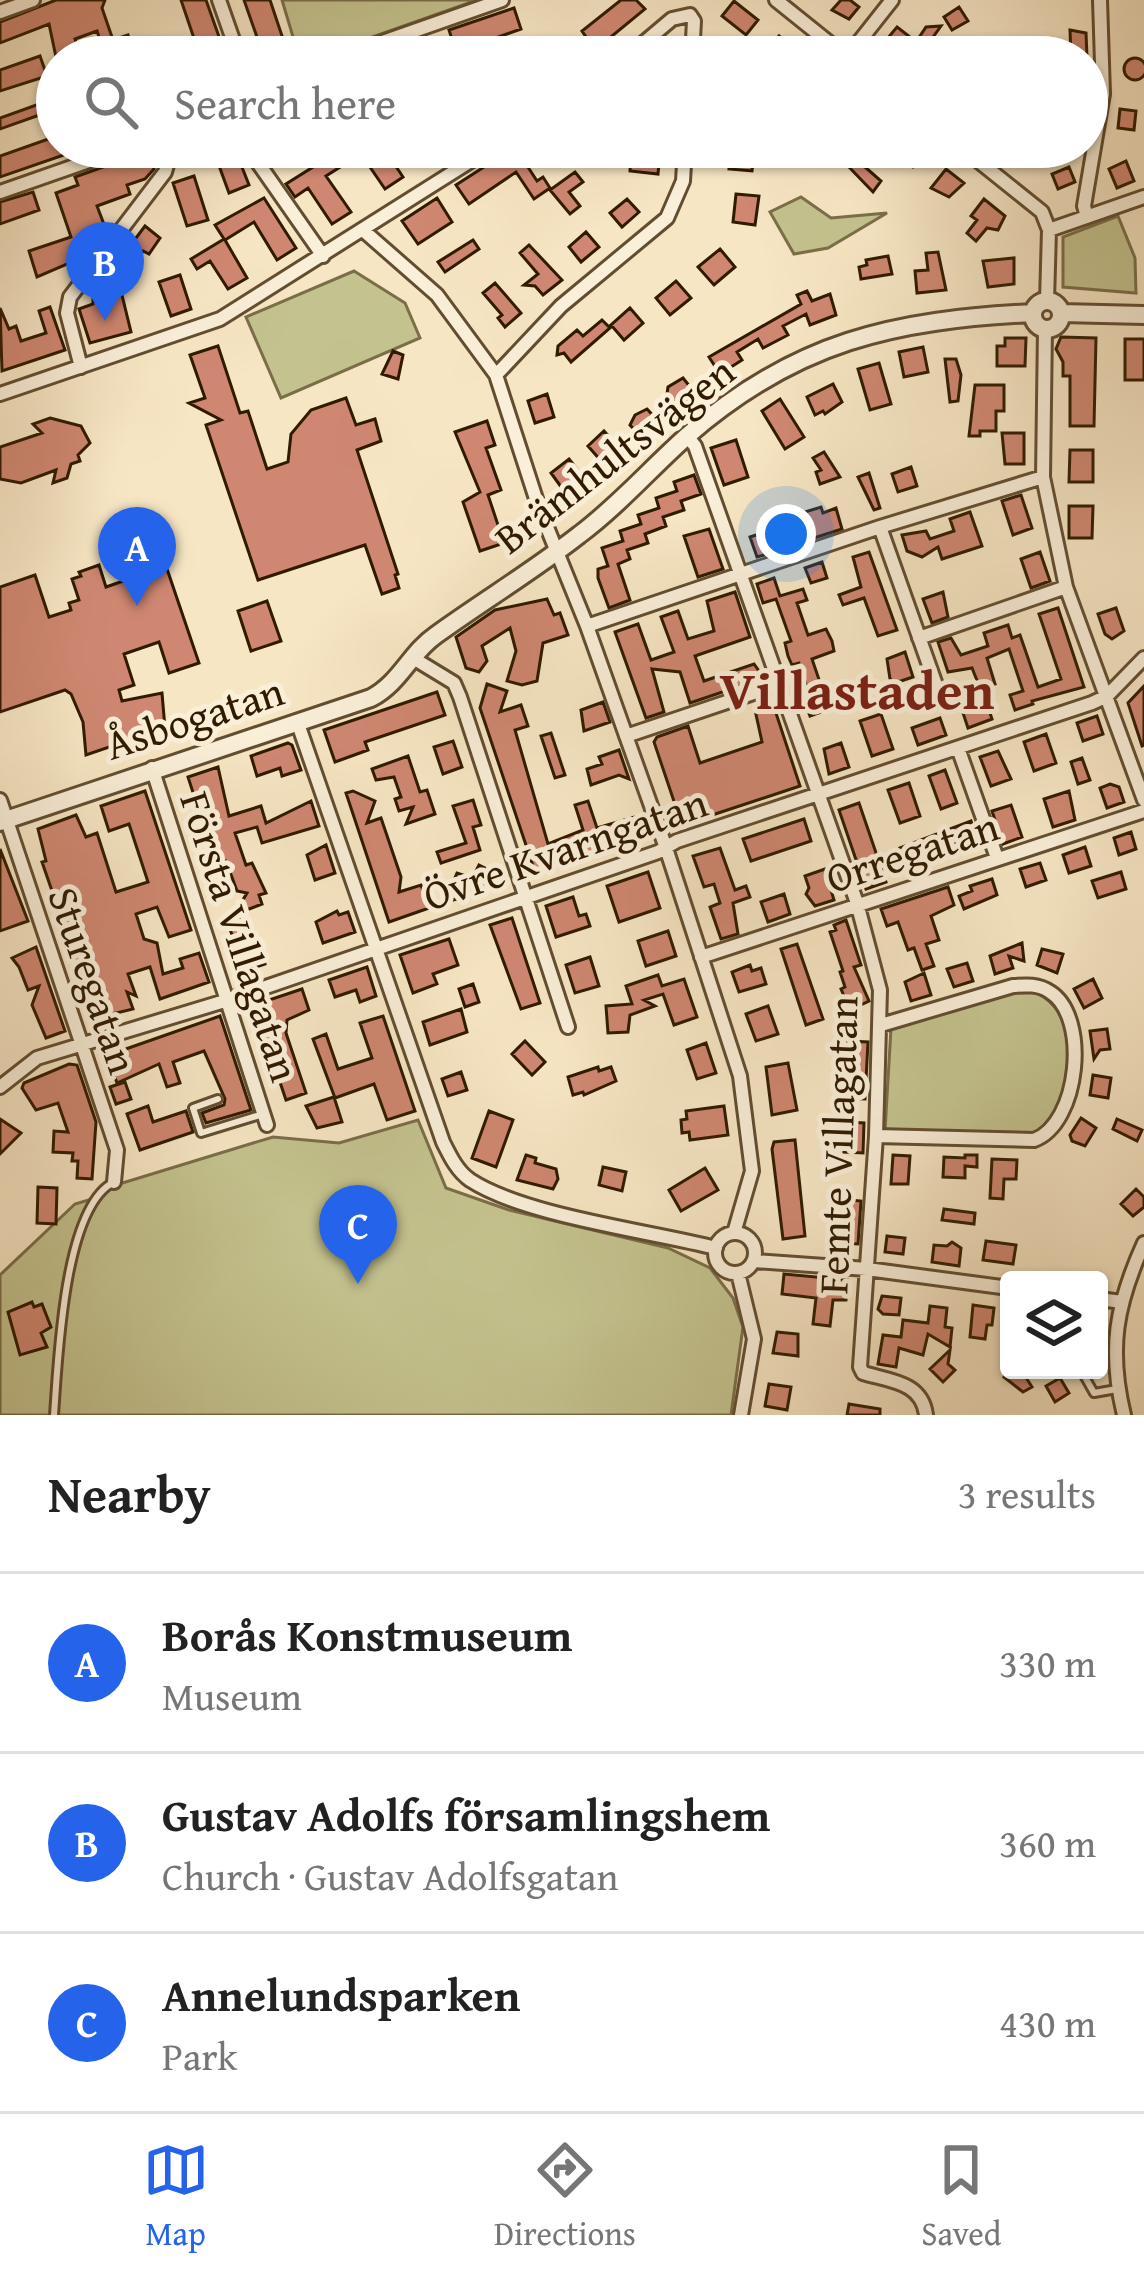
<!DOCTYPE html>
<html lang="en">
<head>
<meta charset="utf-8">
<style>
  body { margin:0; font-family:"Gentium Book Plus",serif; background:#f2f2f2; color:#222 }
  .controls { position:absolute; right:36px; bottom:36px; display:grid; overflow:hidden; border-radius:12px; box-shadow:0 3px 9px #0004 }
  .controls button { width:108px; height:108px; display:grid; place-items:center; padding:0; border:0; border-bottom:3px solid #e0e0e0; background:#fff; color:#222; font:60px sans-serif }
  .you { position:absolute; left:786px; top:534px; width:42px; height:42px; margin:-30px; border:9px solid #fff; border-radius:50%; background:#1a73e8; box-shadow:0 0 0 18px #1a73e833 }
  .badge { display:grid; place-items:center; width:78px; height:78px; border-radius:50%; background:#2563eb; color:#fff; font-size:39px; font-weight:700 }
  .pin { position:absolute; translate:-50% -99px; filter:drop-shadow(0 3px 6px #0008) }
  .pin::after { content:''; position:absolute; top:63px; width:42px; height:36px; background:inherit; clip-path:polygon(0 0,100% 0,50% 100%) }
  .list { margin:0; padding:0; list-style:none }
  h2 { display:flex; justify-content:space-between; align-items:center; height:156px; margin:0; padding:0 48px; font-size:51px }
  h2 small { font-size:39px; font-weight:400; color:#767676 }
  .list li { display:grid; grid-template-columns:78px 1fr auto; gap:36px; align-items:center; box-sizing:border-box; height:180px; padding:0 48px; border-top:3px solid #e0e0e0 }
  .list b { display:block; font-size:45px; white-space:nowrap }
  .list p { margin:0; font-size:39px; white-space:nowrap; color:#767676 }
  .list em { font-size:39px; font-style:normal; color:#767676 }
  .icon { flex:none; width:66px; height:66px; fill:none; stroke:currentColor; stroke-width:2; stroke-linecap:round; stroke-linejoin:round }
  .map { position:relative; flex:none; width:1144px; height:1415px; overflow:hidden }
  .search { position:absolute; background:#fff; box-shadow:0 3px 9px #0004; left:36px; right:36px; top:36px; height:132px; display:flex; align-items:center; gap:30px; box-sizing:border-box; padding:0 42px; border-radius:66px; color:#767676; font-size:45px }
  .sheet { height:696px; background:#fff }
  nav { display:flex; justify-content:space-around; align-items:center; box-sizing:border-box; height:168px; border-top:3px solid #e0e0e0; background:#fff; font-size:33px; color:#767676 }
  nav a { display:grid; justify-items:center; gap:6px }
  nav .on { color:#2563eb }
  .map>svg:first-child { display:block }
</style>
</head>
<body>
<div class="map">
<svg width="1144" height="1415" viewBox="0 0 1144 1415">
  <rect width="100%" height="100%" fill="#f7e6c4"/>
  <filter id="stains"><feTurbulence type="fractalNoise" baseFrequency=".00167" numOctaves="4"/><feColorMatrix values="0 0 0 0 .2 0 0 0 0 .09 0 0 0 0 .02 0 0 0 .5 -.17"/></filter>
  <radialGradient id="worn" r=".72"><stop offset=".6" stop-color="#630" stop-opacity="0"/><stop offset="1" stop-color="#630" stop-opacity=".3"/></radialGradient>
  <path fill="#c4c38f" stroke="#7a6e48" stroke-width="3" d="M282,0H477L316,57H299Z
    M801,197L831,218L887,213L828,248L794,254L770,212Z
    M1118,216L1135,258L1136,293L1063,287V237Z
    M354,271L405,303L420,338L281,398L246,317Z
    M1030,990C1089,1011 1078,1106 1032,1135L885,1131L891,1028L1013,992Z
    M418,1120L446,1188L509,1210L668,1248L710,1268L733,1298L743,1327L731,1415H0V1275L75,1204L102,1196L106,1188L273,1137L339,1143Z"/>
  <path fill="#cf8771" stroke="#301a00" stroke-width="3" d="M56,0H105L102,8L113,40L128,35L136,57H106L97,31L75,39L81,57H56L49,24L0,43V22Z
    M181,0H206L223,48L200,56Z
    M244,0H270L289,57H264Z
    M621,0H636L645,9L595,50L582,31Z
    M841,0H850L859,7L849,19L832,10Z
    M734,1L758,20L746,35L722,16Z
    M959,7L968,21L952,30L944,17Z
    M514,8L521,29L456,52L449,30Z
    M941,26L931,40L941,48L933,57L914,45L926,27Z
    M897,27L910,37L896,56L882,45Z
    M1070,30L1086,33L1087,57H1071Z
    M779,36L798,51L793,57H776L768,51Z
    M40,56L47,76L0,91V70Z
    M1124 69a11 11 0 1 1 22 0a11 11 0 1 1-22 0Z
    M42,103L45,113L0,129V118Z
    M1120,109L1136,111L1134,130L1118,128Z
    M54,137L57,147L81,149L0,177V156Z
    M226,147H234L249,185L229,193L214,152Z
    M265,147H286L290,158L272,164Z
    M345,147H383L403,177L385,189L361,154L326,176L351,212L332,224L308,188L295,197L286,184Z
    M412,147H449L423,164Z
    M515,147L537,181L543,177L550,188L534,199L516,172L469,204L456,185Z
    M731,147H755L752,171L729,169Z
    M887,147H919L925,152L913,167Z
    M642,150L660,152L658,174L630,171L631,155L642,156Z
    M148,151L154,169L145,179L127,185L130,194L97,206L105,227L90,245L76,250L79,259L37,277L29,251L71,237L56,193L78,185L75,177Z
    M857,153L869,162L865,167L881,181L873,192L847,165Z
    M1126,161L1134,181L1117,188L1109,169Z
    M1069,167L1075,182L1058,189L1052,174Z
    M946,169L964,183L949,197L931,188Z
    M575,172L583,182L569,192L580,206L570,214L550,190Z
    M194,176L208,220L187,226L173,183Z
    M33,192L39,210L0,224V202Z
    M736,194L759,196L755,225L733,222Z
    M264,198L296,248L277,260L254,222L225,240L247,278L228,289L210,261L197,269L191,259L224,239L215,225Z
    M437,198L452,222L418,244L402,221Z
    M627,199L639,212L622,227L610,213Z
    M984,199L1005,216L998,230L987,228L976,241L967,233L977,220L971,216Z
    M145,226L160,238L149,254L143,251L120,287L131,332L90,343L79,309L93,304V284L125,243L130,246Z
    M586,232L599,247L581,262L569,247Z
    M473,240L479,249L445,272L438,262Z
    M529,245L562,280L543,295L535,286L524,285L538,274L520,253Z
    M720,249L735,267L714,285L698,267Z
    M938,252L946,290L917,293L915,271L928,270L926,253Z
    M888,256L892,274L861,279L859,267L867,265L866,260Z
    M1014,258V284L988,287L983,261Z
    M180,275L191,309L171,316L159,282Z
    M676,281L691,298L670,315L656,298Z
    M495,283L521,313L505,327L498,318L502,315L483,293Z
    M807,291L812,301L830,294L836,315L810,325L806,314L783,326L788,335L763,348L758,339L737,352L742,360L720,374L709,357L801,304L797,295Z
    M50,307L65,350L2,371L0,308L9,329L16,326L21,341L46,333L39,311Z
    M630,308L643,323L624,340L611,325Z
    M602,320L610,328L571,362L564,353L557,355L558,346L577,330L583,336Z
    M1061,337L1096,338L1094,426H1070V376H1063V362L1056,349Z
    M1005,338H1026L1025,366H997V346H1005Z
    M1125,339H1144V380H1125Z
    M218,346L240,413L248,411L267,469L288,462L291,434L311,410L346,398L356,425L375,419L381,441L357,450L398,574L395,575L399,588L382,594L365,545L258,580L206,425L221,420L189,403L205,398L190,355Z
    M923,347L928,372L904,377L899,352Z
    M393,351L403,355L398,379L382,374Z
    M945,359H956L961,375L958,401L950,402Z
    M879,363L891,404L870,410L858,369Z
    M683,378L695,393L678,407L667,394L668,387Z
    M833,384L842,402L825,414L823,411L815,415L807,397Z
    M975,385H1004V411H996V431H980V436H969Z
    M547,394L554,417L535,423L528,401Z
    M780,399L804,437L785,449L762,411Z
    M647,409L660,423L643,439L630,425L635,415Z
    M50,418L81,426L90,443L78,455L80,461L71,464L67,478L53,483L56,470L21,483L0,479V447L42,433L33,424Z
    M487,421L495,445L486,448L501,490L488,495L504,543L480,551L463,502L480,492L455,432Z
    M604,431L626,455L609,470L588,446Z
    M1002,433H1024V464H1005Z
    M736,440L748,477L724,485L711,448Z
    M1070,450H1093V482H1069Z
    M824,452L840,477L820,484L816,472L821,470L813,458Z
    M569,459L591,487L572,502L551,473Z
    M911,467L917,486L898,492L892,474Z
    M869,473L880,508L874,510L858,477Z
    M694,475L701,494L681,501L684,510L663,517L666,526L645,534L648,543L627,550L630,559L618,564L630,600L609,608L598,578V569L608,566L602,548L623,541L620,531L641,524L638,515L659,508L656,498L677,491L674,482Z
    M1021,495L1032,528L1013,535L1002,501Z
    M1069,506H1093L1092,538H1069Z
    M821,507L823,513L836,508L842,529L814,538L805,512Z
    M970,512L982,546L942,559L938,547L922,557L907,551L902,535L926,531L930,539L954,531L950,519Z
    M709,529L723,569L698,577L684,536Z
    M768,531L775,552L757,557L750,537Z
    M869,552L897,630L878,636L864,598L843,605L839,595L861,587L853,557Z
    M1040,552L1050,581L1031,588L1021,559Z
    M822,562L827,578L811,583L805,568Z
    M99,565L106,587L166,566L199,663L169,673L159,642L124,654L134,685L119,690L122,701L162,693L165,728L86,755L83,722L71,694L65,690L0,712V587L35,575L49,617L71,610L69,603L79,600L72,579L81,576L79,572Z
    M774,578L780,596L803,589L807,600L797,603L808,635L826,629L832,641L834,651L812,659L829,709L810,716L803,697L808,690L799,663L792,665L788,656L785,643L791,641L776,599L763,603L757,584Z
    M735,592L750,637L695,656L704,681L754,664L764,678L690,703L680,672L652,669L664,712L646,718L615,632L638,624L651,660L674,652L661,617L678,611L688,639L714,631L707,601Z
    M943,592L948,617L932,623L923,599Z
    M547,599L554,615L560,613L568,635L543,643L537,681L522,685L507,681L516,651L510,628L482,646L487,661L479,672L466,668L456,637L495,610Z
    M267,601L281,641L251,651L238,611Z
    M1058,608L1084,687L1032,701L1033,704L1015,710L1010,695L1023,691L1009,649L987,658L995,684L980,688L972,668L948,672L938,642L951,638L961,655L988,646L984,633L1008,625L1012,638L1020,635L1038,687L1061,679L1039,614Z
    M1116,608L1124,631L1112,639L1105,634L1098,614Z
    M905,652L913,677L895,683L890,679L887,659Z
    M487,684L507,691L500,712L521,705L528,726L515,730L548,844L583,830L575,805L588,801L597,828L641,815L648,834L538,871L534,869L480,708Z
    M1144,686V745L1142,746L1128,703Z
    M437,692L445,715L365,742L368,750L335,762L324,730Z
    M986,701L992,719L968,728L962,710Z
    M603,702L610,722L584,731L581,710Z
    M773,704L800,786L682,825L654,742L657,737L688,726L700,763L762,742L755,710Z
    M881,714L893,749L872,756L860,721Z
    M1097,716L1103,734L1083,741L1077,723Z
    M940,718L946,735L918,745L912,728Z
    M551,733L565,775L555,778L541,736Z
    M1046,734L1056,763L1034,771L1024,742Z
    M453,741L462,767L443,774L434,747Z
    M288,743L292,745L301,770L282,776L280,768L257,776L251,756Z
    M841,743L849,767L829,774L824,749Z
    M619,750L629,779L619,775L591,785L587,769L602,764L599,757Z
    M998,751L1011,779L991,786L980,757Z
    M408,756L420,792L427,790L435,814L406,824L413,807L399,811L395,799L401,797L394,777L376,780L372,769Z
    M1082,758L1090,780L1078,784L1071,762Z
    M218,767L229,816L261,806L266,823L311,801L319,826L262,843L257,827L235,833L246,865L252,863L266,893L259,895L262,904L244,911L241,903L247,893L237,891L226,861L216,864L188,777Z
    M945,770L957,803L941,809L929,776Z
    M909,783L920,816L900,823L888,790Z
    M1110,784L1119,787L1124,802L1107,808L1100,788Z
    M145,791L191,930L169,937L157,907L136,914L144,939L157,943L163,974L183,968L180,959L199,953L209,982L160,999L150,967L128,974L136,996L127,992L133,1009L96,1018L42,862L46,861L38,829L76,815L86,837L97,833L116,892L148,882L129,824L109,831L101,806Z
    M353,791L375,801L367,823L381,818L401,877L399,892L421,885L429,908L389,922L346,793Z
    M1069,791L1075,820L1053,827L1044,799Z
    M473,800L481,825L473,827L480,850L441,863L437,852L466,843L453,806Z
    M859,803L886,882L866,889L839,810Z
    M1011,805L1022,837L1003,844L992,811Z
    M804,819L811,841L751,861L743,839Z
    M971,821L976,837L932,852L935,860L907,869L900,848Z
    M1131,832L1136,849L1119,855L1114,838Z
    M326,845L335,873L315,880L307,855Z
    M1085,847L1091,866L1069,873L1063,855Z
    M720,848L735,890L746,886L750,897L733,903L738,934L721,939L710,907L720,903L714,884L704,887L693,856Z
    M0,849L28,921L0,931Z
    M1040,863L1046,880L1026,887L1020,869Z
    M479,865L487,869L495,866L501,884L450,901L444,884L454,880L457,873L466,876L475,873Z
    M828,868L835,889L831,890L834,900L815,906L806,894L809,888L805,876Z
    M648,872L660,908L619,922L607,886Z
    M1121,872L1126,889L1098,898L1092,881Z
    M992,879L997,895L964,909L959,896L972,891L970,886Z
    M948,887L954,905L931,916L939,940L926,944L934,966L922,970L914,948L908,950L898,922L887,926L881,909Z
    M784,894L790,914L768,922L761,902Z
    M573,897L579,916L586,914L590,926L556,937L546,906Z
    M337,911L339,915L348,912L355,932L323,943L316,922Z
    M512,918L540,1003L521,1009L490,925Z
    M239,919L244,935L254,931L257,941H260L265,964L244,971L228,923Z
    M846,920L861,965L854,967L869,1001L850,1010L841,989L845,987L840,972L843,971L830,932L836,930L834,925Z
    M668,931L676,956L646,966L638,941Z
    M449,939L458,965L433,974L437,984L413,993L400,955Z
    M1022,943L1024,961L1009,956L1013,968L995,974L990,956Z
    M797,944L823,1019L806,1025L781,949Z
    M36,947L65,1031L46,1038L32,1005L39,986L28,990L19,967L12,958Z
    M1042,949L1063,954L1057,973L1037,965Z
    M590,957L599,986L575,993L566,965Z
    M967,963L973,981L954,987L947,969Z
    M750,965L752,971L761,968L766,984L739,992L732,972Z
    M367,967L376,996L360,1002L356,990L335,997L329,980Z
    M924,973L931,995L911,1001L905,982Z
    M658,975L662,986L684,979L697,1017L674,1025L663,994L644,1000L655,1006L630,1015L628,1032L608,1033L606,1006L632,1004L626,986Z
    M1093,979L1102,998L1084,1008L1074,989Z
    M473,984L479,1002L465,1007L459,989Z
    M302,989L309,1010L287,1020L286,1033L306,1093L286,1100L254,1005Z
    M768,1006L778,1034L756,1041L746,1014Z
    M461,1009L467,1032L430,1045L423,1022Z
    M220,1016L251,1110L206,1123L202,1113L224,1105L225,1099L204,1051L173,1062L180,1083L167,1087L159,1064L117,1083L108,1058L121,1054L120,1051Z
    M383,1016L415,1111L387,1120L374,1084L335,1098L313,1039L326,1034L338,1069L372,1058L360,1023Z
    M1107,1029L1110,1049L1100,1050L1094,1059L1090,1031Z
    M525,1041L545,1062L532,1075L512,1054Z
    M848,1041L868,1042L865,1099L843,1098Z
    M706,1043L716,1073L697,1079L687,1050Z
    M788,1063L797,1110L772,1115L766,1067Z
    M69,1064L77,1065L96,1122L92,1179L77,1178L78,1161H72L73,1153L53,1152L54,1131L68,1132L58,1103L36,1110L22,1088L24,1083Z
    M598,1067L599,1071L611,1067L616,1081L584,1095L583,1092L573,1095L568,1077Z
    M461,1072L467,1090L448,1096L442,1079Z
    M1093,1075L1111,1078L1108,1098L1090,1095Z
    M125,1082L131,1099L116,1104L110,1087Z
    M334,1097L342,1122L317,1128L306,1106Z
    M148,1106L153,1122L186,1111L193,1132L140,1150L127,1114Z
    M724,1106L728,1135L690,1140L689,1132L682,1133L681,1120L687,1119L686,1111Z
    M489,1111L513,1120L496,1167L472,1158Z
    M1081,1118L1096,1128L1085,1146L1072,1141L1070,1135Z
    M0,1119L21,1133L0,1154Z
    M1117,1119L1142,1130L1137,1141L1113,1129Z
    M845,1122L864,1123L863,1153L844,1152Z
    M795,1140L805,1236L783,1239L772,1149L774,1142Z
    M526,1155L536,1158L535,1163L556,1169L558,1179L553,1189L517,1180Z
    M893,1155L910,1156L908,1184H891Z
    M965,1155H977V1167L965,1166V1178L943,1177L944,1157L965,1158Z
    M992,1159L1017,1160L1016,1179H1004L1003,1199L990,1198Z
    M603,1167L626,1172L622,1191L599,1185Z
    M705,1168L718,1190L681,1211L669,1190Z
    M38,1187L57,1188L56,1224L37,1223Z
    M1136,1189L1144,1197V1207L1133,1216L1121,1204Z
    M840,1199L861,1201L858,1244L839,1243Z
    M944,1209L975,1213L974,1224L942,1220Z
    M887,1236L905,1238L903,1254L885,1252Z
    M986,1241L1016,1245L1013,1264L983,1260Z
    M952,1242L961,1248L959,1266L932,1262L934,1245L947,1246Z
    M784,1274L848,1280L846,1300H833L830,1326L813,1324L816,1298L782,1294Z
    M882,1296L901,1298L899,1315L883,1314L878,1309Z
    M32,1302L34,1307L42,1304L51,1327L41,1333L47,1347L20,1355L8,1312Z
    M973,1305L994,1308L992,1325H987L985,1339L970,1337Z
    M930,1306L947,1308L945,1327L952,1328L950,1347L928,1334L923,1355L899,1348L896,1367L878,1364L883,1335L901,1337L903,1320L928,1323Z
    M777,1332L798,1334V1356L773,1353Z
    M950,1350L948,1364L955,1370L943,1382L930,1369Z
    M1009,1367L1025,1376L1032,1387L1023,1392L1004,1377Z
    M1060,1378L1069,1393L1055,1402L1046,1386Z
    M769,1384L791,1387L787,1410L765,1406Z
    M849,1404L880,1409V1415H847Z"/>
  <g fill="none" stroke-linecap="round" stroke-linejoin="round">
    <defs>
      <path id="service" d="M218,1099L193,1108L201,1133L260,1115
        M1081,1370L1094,1393L1117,1389
        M54,1415C58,1363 63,1207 114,1182"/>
      <path id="minor" d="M219,0L239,57
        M776,0L847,57
        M0,12L33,0
        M340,57L502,0
        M627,57L672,19L690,15L694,21L692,57
        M847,57L892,0
        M247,147L323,256
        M961,147L1042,212L1049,230L1047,301
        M0,192L129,147
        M1087,217L1084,206L1103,94L1100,0
        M1049,230L1144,197
        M364,231L437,295L496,375L538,505L587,626L666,848L740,1076L752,1171L734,1233
        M1045,328L1043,477L1066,587L1144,800
        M81,367L67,313L70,297L165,172L172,147
        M496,375L561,306L667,218L683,181L685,147
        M0,394L220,319L493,147
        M687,436L695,446L857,903L880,990L876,1136L860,1367L863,1373C890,1381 922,1382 926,1415
        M880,527L941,699
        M587,626L880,527L1043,477
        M919,638L1066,587
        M413,658L454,683L460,697L568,1027
        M297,721L443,1142C450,1156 457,1171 470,1180C525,1216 650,1231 716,1248
        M626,736L780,684
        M958,748L997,858
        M152,768L267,1125
        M0,800L117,1150L114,1182
        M701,957L1144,811
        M0,1087L37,1058L228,1000L658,852L677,841L1092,703L1107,696L1144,658
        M876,1136L1034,1140C1079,1124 1090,1017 1050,992C1039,984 1026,985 1013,986L881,1025
        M715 1253a20 20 0 1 1 40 0a20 20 0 1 1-40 0Z
        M754,1261L867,1269L1009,1288
        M738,1273L754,1339L741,1415
        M1099,1299L1122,1302
        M1124,1415C1108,1349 1116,1305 1144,1243"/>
      <path id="tertiary" d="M1033 315a14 14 0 1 1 28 0a14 14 0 1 1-28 0Z
        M1061,313L1144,315
        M0,822L371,698C400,683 410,653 436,635C483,601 533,571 579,535C618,506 651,468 687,436C796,341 894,320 1033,313"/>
    </defs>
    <use href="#service" stroke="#624d31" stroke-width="12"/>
    <use href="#minor" stroke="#624d31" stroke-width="18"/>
    <use href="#tertiary" stroke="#624d31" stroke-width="22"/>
    <use href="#service" stroke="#faefd9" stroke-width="6"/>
    <use href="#minor" stroke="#faefd9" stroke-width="12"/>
    <use href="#tertiary" stroke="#faefd9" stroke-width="16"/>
  </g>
  <g text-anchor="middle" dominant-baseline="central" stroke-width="10" stroke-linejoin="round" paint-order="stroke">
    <g font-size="42" fill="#301a00" stroke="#faefd9">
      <text transform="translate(614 454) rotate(-38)">Brämhultsvägen</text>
      <text transform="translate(194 717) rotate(-18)">Åsbogatan</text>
      <text transform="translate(565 848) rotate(-19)">Övre Kvarngatan</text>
      <text transform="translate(912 851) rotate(-18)">Orregatan</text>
      <text transform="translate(241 936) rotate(72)">Första Villagatan</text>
      <text transform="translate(94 980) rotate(71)">Sturegatan</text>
      <text transform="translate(837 1145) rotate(-88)">Femte Villagatan</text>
    </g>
    <g font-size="54" font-weight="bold" fill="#7a1f14" stroke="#faefd9">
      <text x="857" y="689">Villastaden</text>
    </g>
  </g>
  <rect width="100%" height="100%" filter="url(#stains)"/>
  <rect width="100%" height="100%" fill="url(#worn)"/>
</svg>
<div class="controls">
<button><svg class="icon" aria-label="layers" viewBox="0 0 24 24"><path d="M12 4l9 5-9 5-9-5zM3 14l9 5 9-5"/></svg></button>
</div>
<div class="you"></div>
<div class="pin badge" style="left:137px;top:606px">A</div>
<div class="pin badge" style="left:105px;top:321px">B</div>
<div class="pin badge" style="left:358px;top:1284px">C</div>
<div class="search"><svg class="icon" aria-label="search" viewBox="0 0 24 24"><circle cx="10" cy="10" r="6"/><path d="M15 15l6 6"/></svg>Search here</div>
</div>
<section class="sheet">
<h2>Nearby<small>3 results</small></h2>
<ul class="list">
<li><span class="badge">A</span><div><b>Borås Konstmuseum</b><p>Museum</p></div><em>330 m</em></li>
<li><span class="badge">B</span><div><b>Gustav Adolfs församlingshem</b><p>Church · Gustav Adolfsgatan</p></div><em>360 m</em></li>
<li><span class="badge">C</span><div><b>Annelundsparken</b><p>Park</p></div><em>430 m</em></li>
</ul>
</section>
<nav>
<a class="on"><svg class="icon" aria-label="map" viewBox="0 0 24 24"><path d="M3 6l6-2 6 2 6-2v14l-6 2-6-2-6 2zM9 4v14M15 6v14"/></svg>Map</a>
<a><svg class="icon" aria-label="directions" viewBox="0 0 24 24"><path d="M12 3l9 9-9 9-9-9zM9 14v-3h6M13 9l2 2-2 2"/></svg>Directions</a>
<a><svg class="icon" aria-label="saved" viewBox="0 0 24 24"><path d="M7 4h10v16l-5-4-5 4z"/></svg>Saved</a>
</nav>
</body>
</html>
